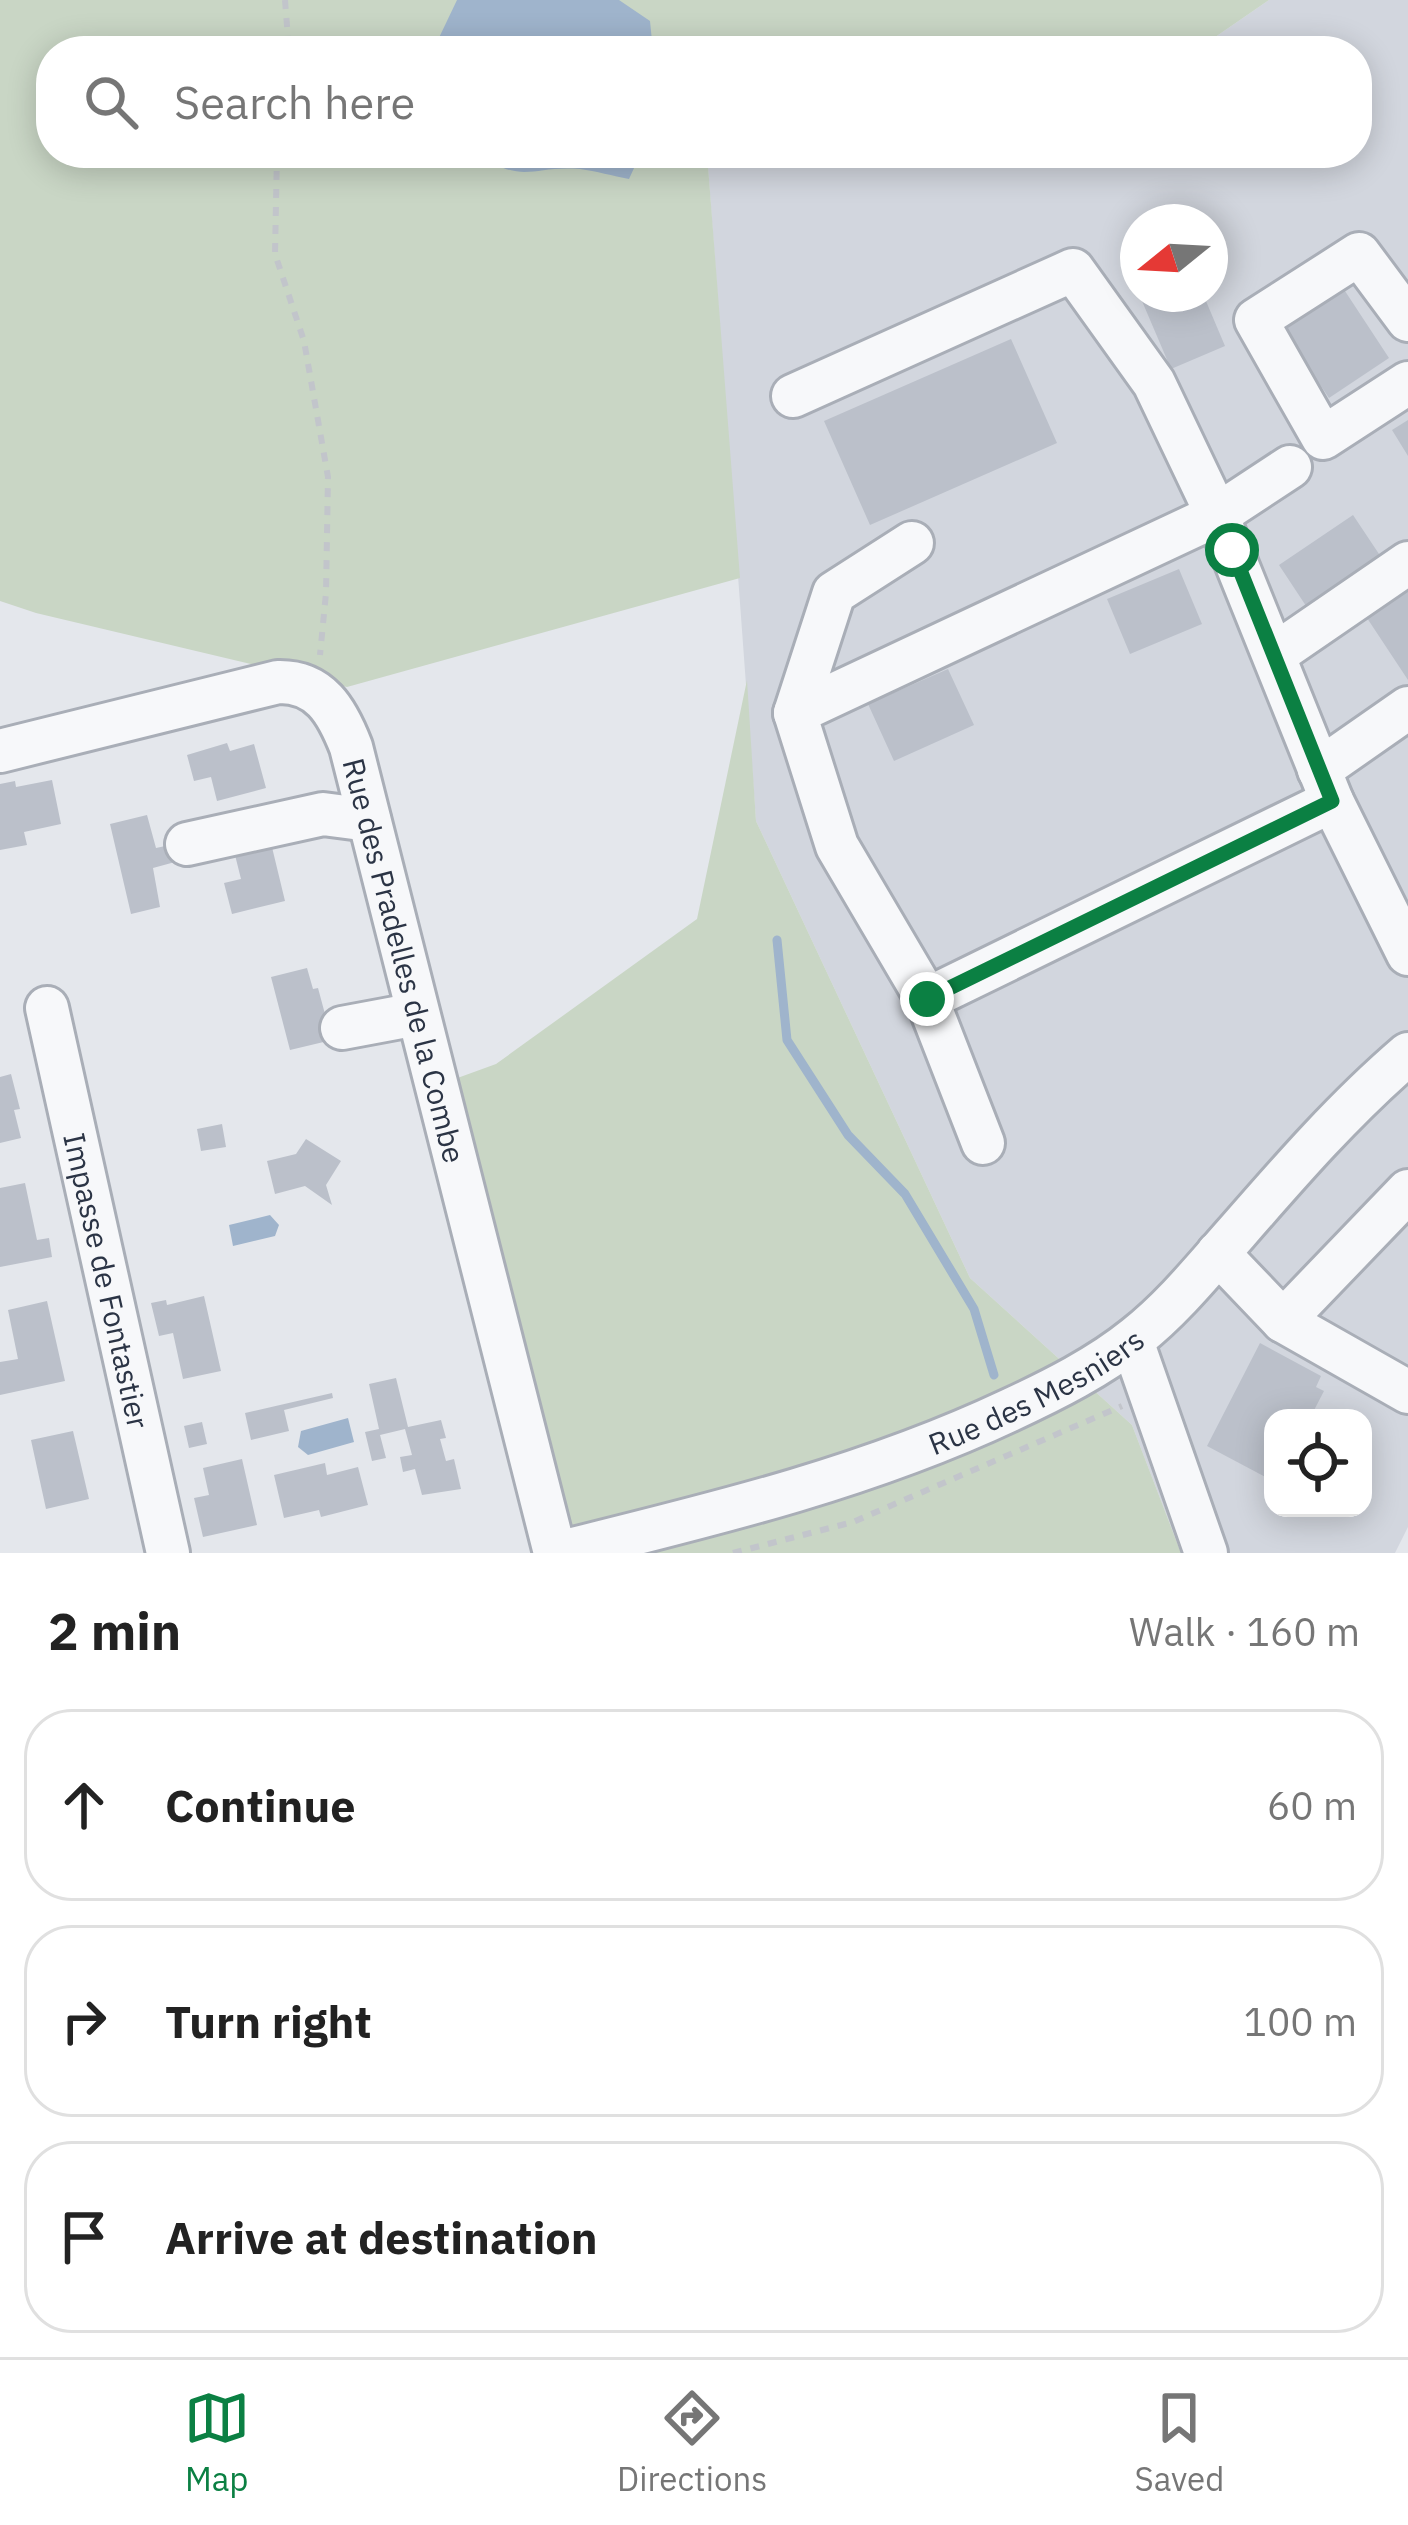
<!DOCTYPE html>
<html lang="en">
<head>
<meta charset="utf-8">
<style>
  body { margin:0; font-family:"IBM Plex Sans",sans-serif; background:#f6f6f6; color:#222 }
  .controls { position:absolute; right:36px; bottom:36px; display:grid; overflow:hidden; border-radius:24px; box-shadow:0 6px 30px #0003 }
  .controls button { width:108px; height:108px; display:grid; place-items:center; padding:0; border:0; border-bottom:3px solid #e0e0e0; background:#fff; color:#222; font:60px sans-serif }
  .compass { position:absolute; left:1120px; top:204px; width:108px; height:108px; border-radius:50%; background:#fff; box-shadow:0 6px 30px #0003; rotate:252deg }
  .stop { position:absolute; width:36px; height:36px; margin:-27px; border:9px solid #0b8043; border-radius:50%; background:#fff }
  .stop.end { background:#0b8043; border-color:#fff; box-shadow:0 3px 12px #0008 }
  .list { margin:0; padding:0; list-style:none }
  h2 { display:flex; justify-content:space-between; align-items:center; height:156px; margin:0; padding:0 48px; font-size:51px }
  h2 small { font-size:39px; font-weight:400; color:#767676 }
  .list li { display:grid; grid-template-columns:78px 1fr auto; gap:36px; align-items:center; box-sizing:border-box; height:192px; margin:0 24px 24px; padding:0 24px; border:3px solid #e0e0e0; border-radius:48px }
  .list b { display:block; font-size:45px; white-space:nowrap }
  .list em { font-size:39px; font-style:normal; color:#767676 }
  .icon { flex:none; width:66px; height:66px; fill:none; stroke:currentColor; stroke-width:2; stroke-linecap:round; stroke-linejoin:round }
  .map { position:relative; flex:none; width:1408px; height:1553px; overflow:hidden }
  .search { position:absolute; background:#fff; box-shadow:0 6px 30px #0003; left:36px; right:36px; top:36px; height:132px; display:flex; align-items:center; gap:30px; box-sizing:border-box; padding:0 42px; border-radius:48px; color:#767676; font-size:45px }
  .sheet { height:804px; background:#fff }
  nav { display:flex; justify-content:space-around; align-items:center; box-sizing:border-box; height:168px; border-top:3px solid #e0e0e0; background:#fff; font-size:33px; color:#767676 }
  nav a { display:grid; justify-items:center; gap:6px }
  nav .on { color:#0b8043 }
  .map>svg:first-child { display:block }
</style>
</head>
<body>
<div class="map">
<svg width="1408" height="1553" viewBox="0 0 1408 1553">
  <rect width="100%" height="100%" fill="#e4e7ec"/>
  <path fill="#d2d6de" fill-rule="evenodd" d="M1269,0H1408V1527L1395,1553H1181L1132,1425L970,1278L756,821L707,153H1357V51H1195ZM1138,222H1210V294H1138ZM1273,1418H1363V1508H1273Z"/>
  <path fill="#c9d6c5" d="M0,0H1269L1195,51H51V153H707L740,578L347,687L36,613L0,601Z
    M747,680L756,821L970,1278L1132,1425L1181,1553H575L452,1080L496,1064L697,919Z"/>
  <path fill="#9fb4cc" d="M457,0H619L650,21L653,51H438L436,44Z
    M476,153H641L629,179C613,176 596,171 580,169C531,165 524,186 476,153Z
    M270,1215L279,1225L275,1236L233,1246L229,1225Z
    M348,1418L354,1442L308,1455L298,1447L301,1431Z"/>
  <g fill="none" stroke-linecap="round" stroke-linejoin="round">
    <path stroke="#9fb4cc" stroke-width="9" d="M777,940L787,1040L848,1135L905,1194L974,1309L994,1375"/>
  </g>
  <path fill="#bbc0ca" d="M1343,288L1389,358L1329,398L1282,328Z
    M1139,294H1203L1225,346L1171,369Z
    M1011,339L1057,443L870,525L824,421Z
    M1408,420V456L1392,430Z
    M1353,515L1387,566L1312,615L1279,565Z
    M1179,569L1202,624L1130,654L1107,599Z
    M1408,590V680L1367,618Z
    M948,669L974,725L894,761L868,704Z
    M227,743L230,751L254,744L266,788L217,801L211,777L194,781L187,755Z
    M52,780L61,824L24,832L27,845L0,850V784L15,781L16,787Z
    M147,815L156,848L170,845L175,862L153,868L160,907L131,914L110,824Z
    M270,839L285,901L232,914L224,883L241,879L233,847Z
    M307,968L313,989L318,988L332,1040L290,1050L271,977Z
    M11,1074L20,1109L14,1110L21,1138L0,1143V1077Z
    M222,1124L226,1147L201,1151L197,1129Z
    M306,1139L341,1161L326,1185L332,1205L305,1186L275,1194L267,1161L296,1154Z
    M25,1183L37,1240L49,1238L52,1257L0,1267V1188Z
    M204,1296L221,1371L183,1379L173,1333L159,1336L151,1303L166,1300L167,1305Z
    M47,1301L65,1381L0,1395V1362L18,1359L8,1310Z
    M1260,1343L1321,1376L1316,1387L1324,1391L1310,1418H1273V1481L1207,1446Z
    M396,1378L408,1427L441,1420L446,1438L440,1439L446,1461L454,1459L461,1489L422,1495L415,1469L403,1472L400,1457L412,1455L405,1429L380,1435L386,1458L372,1461L365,1432L379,1429L369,1384Z
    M332,1393L333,1398L284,1410L289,1431L251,1440L245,1413Z
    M202,1422L207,1444L189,1448L184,1426Z
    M73,1431L89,1499L46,1509L31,1440Z
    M242,1459L257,1525L203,1537L194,1498L209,1495L203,1468Z
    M325,1463L327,1475L358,1467L368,1505L321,1517L319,1510L284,1518L274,1475Z"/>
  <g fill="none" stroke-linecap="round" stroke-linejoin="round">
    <defs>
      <g id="minor">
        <path d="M1408,320L1359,254L1256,320L1323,438L1408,383"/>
        <path d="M793,396L1073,270L1154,383L1217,515L1332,801"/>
        <path d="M1274,655L1408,563"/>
        <path d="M795,713L834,593L912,543"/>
        <path id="s1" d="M0,751L278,682C320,681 337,711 351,747L555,1553"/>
        <path d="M1319,770L1408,708"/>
        <path d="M187,844L323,814L369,820"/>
        <path d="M927,999L1332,801L1408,954"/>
        <path id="s2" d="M47,1008L168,1553"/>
        <path d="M342,1028L417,1014"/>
        <path d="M983,1143L927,999L837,846L795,713L1217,515L1290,467"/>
        <path d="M1218,1253L1283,1321L1408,1392"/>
        <path d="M1283,1321L1408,1191"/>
        <path d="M1132,1341L1206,1553"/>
        <path id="s3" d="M557,1553C711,1515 866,1478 1010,1410C1053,1390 1099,1367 1136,1337C1174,1307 1205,1268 1237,1232C1291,1170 1345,1108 1408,1054"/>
      </g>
    </defs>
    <use href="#minor" stroke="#a9aeb7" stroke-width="48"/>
    <path stroke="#c2c5cb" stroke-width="6" stroke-dasharray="9 9" stroke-linecap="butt" d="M285,0L289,51
      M277,153L275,254L304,341L328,477L326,593L320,655
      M733,1553L853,1522L1122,1406"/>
    <use href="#minor" stroke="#f7f8fa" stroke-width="42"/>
  </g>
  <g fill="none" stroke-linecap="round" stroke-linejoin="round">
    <path stroke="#0b8043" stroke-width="15" d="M927,999L1332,801L1232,550"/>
  </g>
  <g text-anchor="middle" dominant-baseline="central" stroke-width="9" stroke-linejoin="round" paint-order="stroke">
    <g font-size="30" fill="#2b3445" stroke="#f4f6f9">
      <text stroke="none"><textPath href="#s1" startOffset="612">Rue des Pradelles de la Combe</textPath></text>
      <text stroke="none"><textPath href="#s2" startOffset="279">Impasse de Fontastier</textPath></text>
      <text stroke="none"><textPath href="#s3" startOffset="507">Rue des Mesniers</textPath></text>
    </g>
  </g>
</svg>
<div class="controls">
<button><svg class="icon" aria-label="locate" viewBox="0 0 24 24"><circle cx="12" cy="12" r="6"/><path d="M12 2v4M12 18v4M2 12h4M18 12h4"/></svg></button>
</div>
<svg class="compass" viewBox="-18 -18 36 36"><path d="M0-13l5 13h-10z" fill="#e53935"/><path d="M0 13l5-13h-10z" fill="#767676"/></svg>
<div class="stop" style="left:1232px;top:550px"></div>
<div class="stop end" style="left:927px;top:999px"></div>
<div class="search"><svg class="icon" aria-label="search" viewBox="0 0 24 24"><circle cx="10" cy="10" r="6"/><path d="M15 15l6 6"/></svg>Search here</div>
</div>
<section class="sheet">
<h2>2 min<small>Walk · 160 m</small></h2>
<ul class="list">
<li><svg class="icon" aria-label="ahead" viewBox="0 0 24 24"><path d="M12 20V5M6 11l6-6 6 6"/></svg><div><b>Continue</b></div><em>60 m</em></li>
<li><svg class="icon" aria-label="right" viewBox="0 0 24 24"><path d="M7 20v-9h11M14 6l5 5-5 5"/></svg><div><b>Turn right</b></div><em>100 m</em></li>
<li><svg class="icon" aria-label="arrive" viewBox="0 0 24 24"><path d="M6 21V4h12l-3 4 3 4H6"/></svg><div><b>Arrive at destination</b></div></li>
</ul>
</section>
<nav>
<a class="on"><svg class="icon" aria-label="map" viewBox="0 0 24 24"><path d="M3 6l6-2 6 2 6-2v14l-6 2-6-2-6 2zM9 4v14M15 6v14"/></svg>Map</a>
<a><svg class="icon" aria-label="directions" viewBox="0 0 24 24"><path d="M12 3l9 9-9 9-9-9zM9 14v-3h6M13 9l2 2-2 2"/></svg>Directions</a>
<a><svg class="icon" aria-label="saved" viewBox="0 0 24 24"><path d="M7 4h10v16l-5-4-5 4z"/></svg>Saved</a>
</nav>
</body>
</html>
